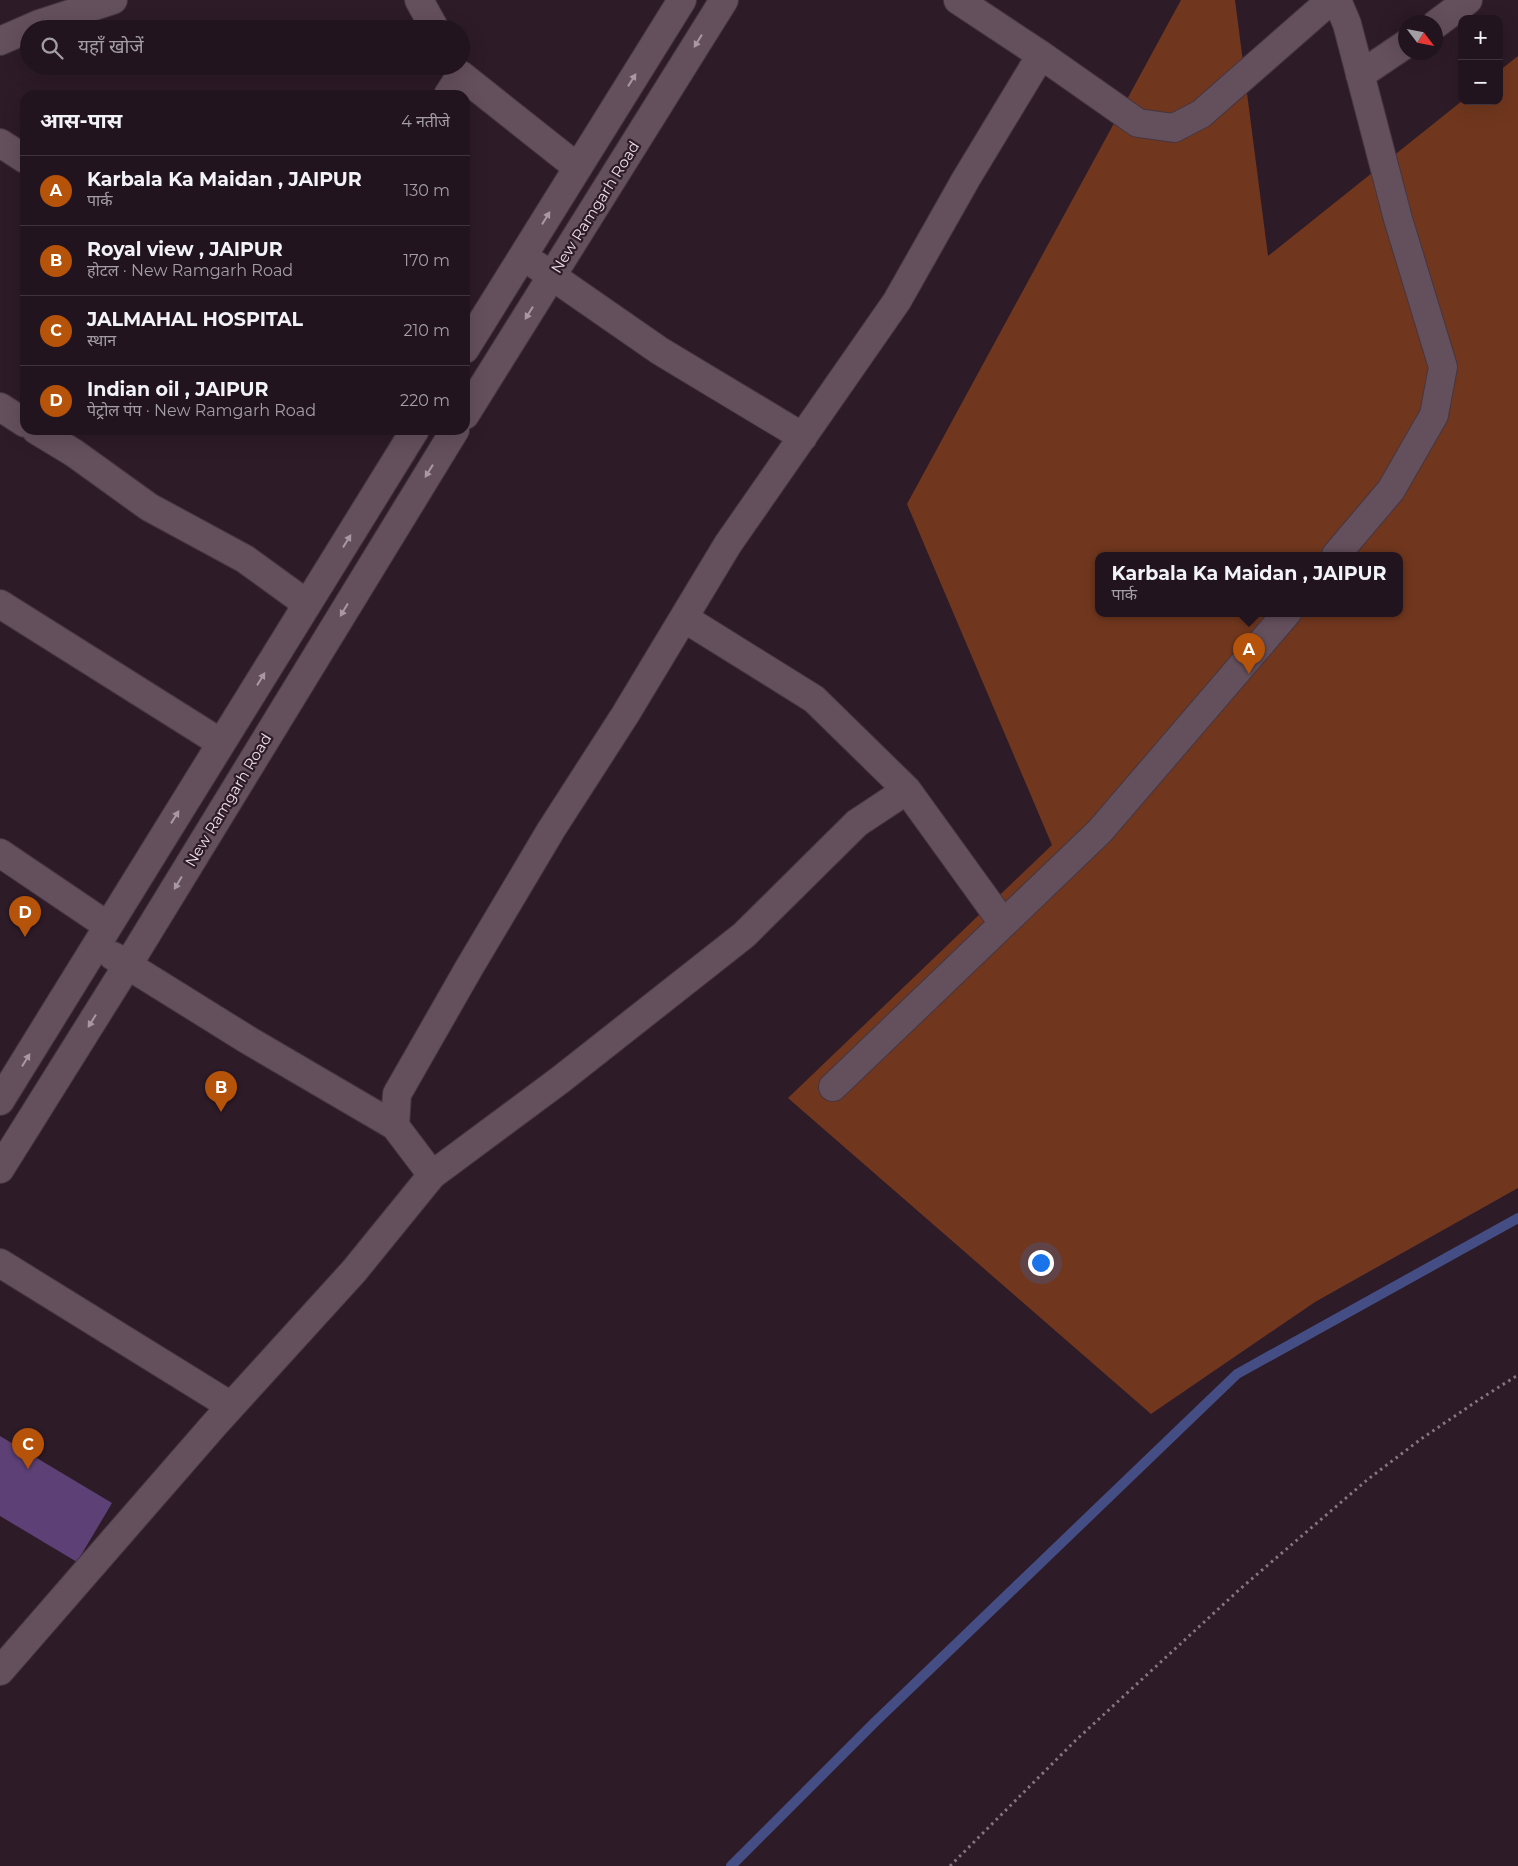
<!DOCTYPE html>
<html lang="hi">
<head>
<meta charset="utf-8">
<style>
  body { margin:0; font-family:Montserrat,"Noto Sans Devanagari",sans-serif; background:#2e212b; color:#f1f3f6 }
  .controls { position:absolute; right:15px; top:15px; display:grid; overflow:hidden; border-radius:10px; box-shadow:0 5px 20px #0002 }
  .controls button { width:45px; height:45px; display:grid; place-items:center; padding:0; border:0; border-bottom:1px solid #3f333c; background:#22141e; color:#f1f3f6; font:25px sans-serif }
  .compass { position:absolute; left:1398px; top:15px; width:45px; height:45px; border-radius:50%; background:#22141e; box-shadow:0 5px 20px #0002; rotate:122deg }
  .you { position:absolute; left:1040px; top:1262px; width:18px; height:18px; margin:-12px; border:4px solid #fff; border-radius:50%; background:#1a73e8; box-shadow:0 0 0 8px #1a73e833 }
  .badge { display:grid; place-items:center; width:32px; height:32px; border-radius:50%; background:#b45309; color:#fff; font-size:16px; font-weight:700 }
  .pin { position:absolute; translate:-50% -41px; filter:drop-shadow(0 1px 2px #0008) }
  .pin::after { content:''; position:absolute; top:26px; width:18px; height:15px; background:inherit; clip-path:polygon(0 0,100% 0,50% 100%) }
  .popup { position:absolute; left:1095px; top:552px; width:308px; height:65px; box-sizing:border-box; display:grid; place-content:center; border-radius:10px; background:#22141e; filter:drop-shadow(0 1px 4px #0005); font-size:16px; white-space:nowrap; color:#a29ea4 }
  .popup b { font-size:19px; color:#f1f3f6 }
  .popup::after { content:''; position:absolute; left:50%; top:100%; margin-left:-10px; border:10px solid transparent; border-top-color:#22141e }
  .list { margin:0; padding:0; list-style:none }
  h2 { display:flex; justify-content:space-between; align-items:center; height:65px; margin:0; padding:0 20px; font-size:21px }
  h2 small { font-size:16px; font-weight:400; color:#a29ea4 }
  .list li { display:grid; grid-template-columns:32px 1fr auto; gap:15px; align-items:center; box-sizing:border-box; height:70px; padding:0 20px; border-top:1px solid #3f333c }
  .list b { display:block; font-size:19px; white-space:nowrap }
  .list p { margin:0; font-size:16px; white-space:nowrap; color:#a29ea4 }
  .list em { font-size:16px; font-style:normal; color:#a29ea4 }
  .icon { flex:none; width:28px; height:28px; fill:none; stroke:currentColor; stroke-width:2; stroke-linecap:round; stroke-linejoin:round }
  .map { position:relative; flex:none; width:1518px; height:1866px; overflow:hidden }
  .search { position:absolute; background:#22141e; box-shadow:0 5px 20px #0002; left:20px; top:20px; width:450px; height:55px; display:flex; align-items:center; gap:12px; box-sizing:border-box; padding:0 18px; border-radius:28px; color:#a29ea4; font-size:19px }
  .panel { position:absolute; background:#22141e; box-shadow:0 5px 20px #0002; left:20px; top:90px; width:450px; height:345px; border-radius:15px }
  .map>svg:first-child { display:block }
</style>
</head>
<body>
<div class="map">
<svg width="1518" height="1866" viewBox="0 0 1518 1866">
  <rect width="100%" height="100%" fill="#2d1b28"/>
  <path fill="#71371e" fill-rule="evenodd" d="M1181,0H1235L1268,256L1462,101H1499V71L1518,56V1188L1315,1302L1151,1414L788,1098L1052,845L907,504ZM1099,555H1399V613H1099Z"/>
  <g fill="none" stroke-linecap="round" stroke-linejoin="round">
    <path stroke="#444e85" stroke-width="10" d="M731,1866L875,1722L1237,1374L1518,1218"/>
  </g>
  <path fill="#5c4076" d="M0,1436L112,1503L77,1562L0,1516Z"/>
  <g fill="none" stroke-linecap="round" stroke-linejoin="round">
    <defs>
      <path id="minor" d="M419,0L435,29
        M1436,24L1468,0
        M0,41L39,24L113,0
        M1041,55L1138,123L1174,128L1201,114L1331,0
        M1360,75L1406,44
        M448,95L461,75L577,167
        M0,143L25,159
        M536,265L660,351L803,437
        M465,349L682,0
        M0,407L25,423
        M465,415L724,0
        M36,430L74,453L149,507L245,559L307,604
        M1336,555L1391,490L1434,415L1443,367L1398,219L1347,24L1337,0
        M0,604L221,743
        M684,618L814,699L907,790L1003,923
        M0,853L108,926
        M113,956L248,1040L395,1126
        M833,1087L1100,831L1287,613
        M0,1101L415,430
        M0,1169L137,950L455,430
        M432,1175L560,1080L744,935L857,823L907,790
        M0,1263L231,1406
        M0,1671L214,1425L354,1271L432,1175L395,1126L397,1094L469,968L551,830L625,715L728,544L897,301L966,179L1041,55L958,0"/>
    </defs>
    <use href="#minor" stroke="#453640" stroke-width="30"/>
    <path stroke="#857681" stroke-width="3" stroke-dasharray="2.5 4" stroke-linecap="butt" d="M950,1866L1075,1741L1240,1589L1318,1522L1367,1480L1421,1439L1480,1399L1518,1375"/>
    <use href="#minor" stroke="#644f5d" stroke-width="28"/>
  </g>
  <defs><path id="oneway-solid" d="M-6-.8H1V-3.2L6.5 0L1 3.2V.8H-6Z" transform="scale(1.25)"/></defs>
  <g fill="#a898a3">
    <use href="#oneway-solid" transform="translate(698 41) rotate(122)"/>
    <use href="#oneway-solid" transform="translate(632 80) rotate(-58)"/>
    <use href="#oneway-solid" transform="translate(546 218) rotate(-58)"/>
    <use href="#oneway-solid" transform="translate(529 313) rotate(122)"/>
    <use href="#oneway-solid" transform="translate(429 471) rotate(122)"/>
    <use href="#oneway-solid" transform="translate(347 541) rotate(-58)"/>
    <use href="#oneway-solid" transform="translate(344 610) rotate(121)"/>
    <use href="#oneway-solid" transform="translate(261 679) rotate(-58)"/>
    <use href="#oneway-solid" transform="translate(175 817) rotate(-58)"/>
    <use href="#oneway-solid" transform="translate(178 883) rotate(121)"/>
    <use href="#oneway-solid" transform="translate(92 1021) rotate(122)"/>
    <use href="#oneway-solid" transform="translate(26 1060) rotate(-58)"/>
  </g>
  <g text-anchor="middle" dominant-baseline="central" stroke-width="4.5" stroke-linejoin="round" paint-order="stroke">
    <g font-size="15" fill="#ede0e9" stroke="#2d1b28">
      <text transform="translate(595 207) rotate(-58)">New Ramgarh Road</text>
      <text transform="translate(228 800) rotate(-59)">New Ramgarh Road</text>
    </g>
  </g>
</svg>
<div class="controls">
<button>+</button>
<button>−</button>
</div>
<svg class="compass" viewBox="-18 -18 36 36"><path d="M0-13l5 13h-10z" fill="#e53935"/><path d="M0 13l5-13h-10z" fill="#a29ea4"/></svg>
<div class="you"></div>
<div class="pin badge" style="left:1249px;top:674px">A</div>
<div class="popup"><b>Karbala Ka Maidan , JAIPUR</b>पार्क</div>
<div class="pin badge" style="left:221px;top:1112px">B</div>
<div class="pin badge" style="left:28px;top:1469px">C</div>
<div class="pin badge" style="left:25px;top:937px">D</div>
<div class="search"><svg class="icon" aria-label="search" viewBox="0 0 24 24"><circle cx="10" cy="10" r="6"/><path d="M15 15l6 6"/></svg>यहाँ खोजें</div>
<section class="panel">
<h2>आस-पास<small>4 नतीजे</small></h2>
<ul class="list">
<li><span class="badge">A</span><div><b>Karbala Ka Maidan , JAIPUR</b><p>पार्क</p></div><em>130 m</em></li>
<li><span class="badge">B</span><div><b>Royal view , JAIPUR</b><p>होटल · New Ramgarh Road</p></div><em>170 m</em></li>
<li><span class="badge">C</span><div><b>JALMAHAL HOSPITAL</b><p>स्थान</p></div><em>210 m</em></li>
<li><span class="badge">D</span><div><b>Indian oil , JAIPUR</b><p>पेट्रोल पंप · New Ramgarh Road</p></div><em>220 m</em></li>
</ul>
</section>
</div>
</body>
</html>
